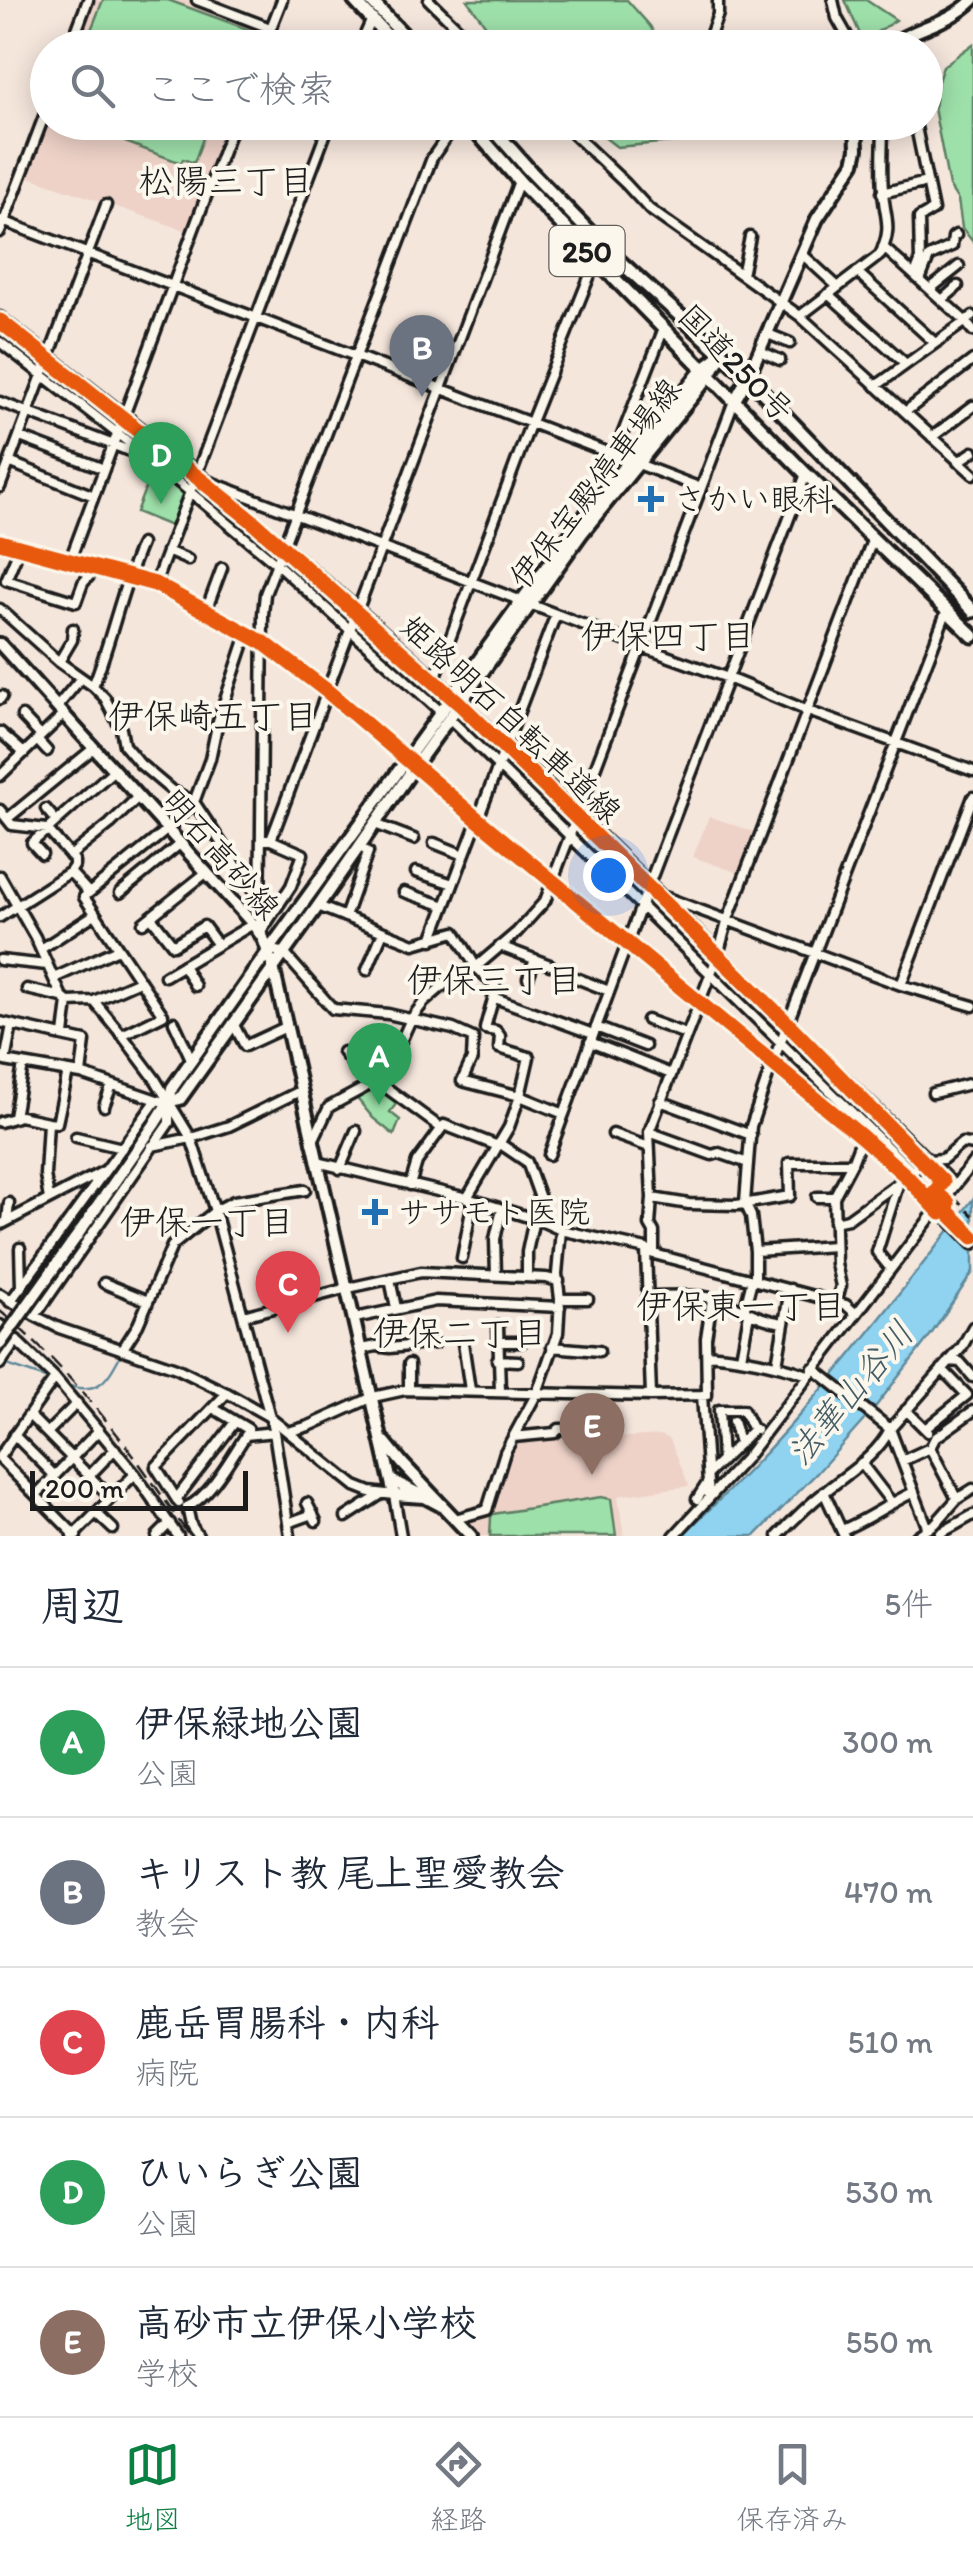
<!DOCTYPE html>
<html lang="ja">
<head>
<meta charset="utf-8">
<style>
  body { margin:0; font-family:Itim,"Klee One",sans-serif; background:#f6f6f7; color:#1f2937 }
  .scale { position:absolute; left:30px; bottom:25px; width:218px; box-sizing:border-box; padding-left:10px; border:5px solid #1c1c1c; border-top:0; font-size:28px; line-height:35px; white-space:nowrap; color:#1c1c1c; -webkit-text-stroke:8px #fbf7ec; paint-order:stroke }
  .you { position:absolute; left:608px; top:875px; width:35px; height:35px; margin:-25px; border:8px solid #fff; border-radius:50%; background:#1a73e8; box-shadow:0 0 0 15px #1a73e833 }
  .badge { display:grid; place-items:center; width:65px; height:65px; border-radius:50%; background:#0b8043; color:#fff; font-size:32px; font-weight:700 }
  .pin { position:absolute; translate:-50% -82px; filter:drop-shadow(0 2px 5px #0008) }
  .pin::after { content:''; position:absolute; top:52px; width:35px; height:30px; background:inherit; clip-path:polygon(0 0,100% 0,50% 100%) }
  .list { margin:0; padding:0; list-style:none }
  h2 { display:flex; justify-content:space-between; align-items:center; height:130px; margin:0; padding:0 40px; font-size:42px }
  h2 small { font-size:32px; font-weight:400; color:#747a83 }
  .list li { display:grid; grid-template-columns:65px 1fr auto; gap:30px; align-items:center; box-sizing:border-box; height:150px; padding:0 40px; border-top:2px solid #e0e1e3 }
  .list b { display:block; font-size:38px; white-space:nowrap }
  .list p { margin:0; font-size:32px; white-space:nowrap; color:#747a83 }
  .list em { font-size:32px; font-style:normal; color:#747a83 }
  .icon { flex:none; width:55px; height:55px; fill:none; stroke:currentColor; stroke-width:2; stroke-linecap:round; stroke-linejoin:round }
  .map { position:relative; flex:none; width:973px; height:1536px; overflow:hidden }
  .search { position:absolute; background:#fff; box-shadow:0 5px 25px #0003; left:30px; right:30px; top:30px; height:110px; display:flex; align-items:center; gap:25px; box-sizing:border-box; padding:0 35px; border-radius:55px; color:#747a83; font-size:38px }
  .sheet { height:880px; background:#fff }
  nav { display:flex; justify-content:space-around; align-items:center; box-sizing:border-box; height:140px; border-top:2px solid #e0e1e3; background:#fff; font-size:28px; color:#747a83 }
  nav a { display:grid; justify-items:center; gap:5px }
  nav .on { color:#0b8043 }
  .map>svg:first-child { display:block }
</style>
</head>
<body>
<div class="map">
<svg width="973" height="1536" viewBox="0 0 973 1536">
  <rect width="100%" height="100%" fill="#f5e6dc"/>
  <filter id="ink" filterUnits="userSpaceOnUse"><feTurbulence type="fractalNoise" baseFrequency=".01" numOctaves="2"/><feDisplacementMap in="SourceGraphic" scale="20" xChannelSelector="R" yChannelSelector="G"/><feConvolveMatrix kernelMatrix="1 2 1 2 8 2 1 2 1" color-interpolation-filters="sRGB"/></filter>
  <g filter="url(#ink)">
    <path fill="#eed2c8" d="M92,0H186L266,31L260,47L74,48Z
      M47,119L48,122L232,123L190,232L26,176Z
      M709,816L757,833L741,874L693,857Z
      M561,1431H597L603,1436L612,1438L661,1435L670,1439L689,1486L618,1496L624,1536H480L470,1526V1523L476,1517L487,1514L503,1463L515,1440Z"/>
    <path fill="#9ee0aa" stroke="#5d7e63" stroke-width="2.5" d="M103,0H168L250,30L256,37L252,47H88L85,45Z
      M467,0H627L650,26L662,47H502Z
      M845,0H866L896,20L863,41Z
      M973,44V242L962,228L958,200L949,186L934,108L938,81L943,66Z
      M132,123H185L206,130L194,163L183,159L181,163L125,142Z
      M586,123H682L681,141L617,147Z
      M152,471L186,495L173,527L136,512Z
      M376,1084L399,1100L390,1112L400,1120L394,1135L373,1118L355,1096Z
      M601,1497L611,1499L616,1536H490L491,1517L493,1514Z"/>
    <path fill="#8fd3f0" stroke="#618a9b" stroke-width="2.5" d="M973,1199V1272L932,1333L873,1410L817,1473L755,1536H681C792,1436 882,1317 973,1199Z"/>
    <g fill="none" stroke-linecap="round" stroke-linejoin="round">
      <path stroke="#618a9b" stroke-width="2.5" d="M229,1208L253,1203
        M133,1341L141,1326
        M1,1363L51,1380
        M63,1384C97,1396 106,1383 121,1354"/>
      <defs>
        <path id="minor" d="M197,0L270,28
          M429,0L478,48
          M833,0L837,18L854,48
          M710,36L718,14V0
          M70,48L88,0
          M263,48L282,0
          M359,48L372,19
          M561,122L626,184L649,209L800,316L973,474
          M882,193L927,182
          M0,220L701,488
          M0,232L48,106
          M883,247L965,321L973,331
          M802,254L838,287
          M857,272L935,343
          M742,275L750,237
          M915,275L920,262L919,218L933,210L915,122
          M920,280L929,257L952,246L953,237L956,235
          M930,289L959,266
          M828,294L906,364
          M942,300L958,286
          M800,316L880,255C894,225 884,218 883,190C881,167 883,145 883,122
          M0,317L197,472
          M768,334L790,343
          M0,342L141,452
          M760,351L780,360
          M876,386L973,316
          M0,402L148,458L166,472H197L208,481L642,647L728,678L808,711L973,771
          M905,412L973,360
          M20,437L104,469
          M932,437L973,406
          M615,453L664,328
          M9,462L94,496
          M958,462L973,452
          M166,472L277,564L441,712
          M0,487L106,205
          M215,487C297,556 378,625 456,697C626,855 787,1024 954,1185
          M0,542L155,584L264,643L327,691L477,819L862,1137L906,1176L973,1244
          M20,547L6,580L76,602L83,583L97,567
          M167,551L188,560
          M70,560L234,122
          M155,584L330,122
          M0,609L59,662L93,686L105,698L121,729L124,745L140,764L171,790L194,802L258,898
          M206,611L222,568
          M59,662L72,640L73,629
          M435,679L531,422L596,260
          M93,686C112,639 121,590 141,544
          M0,699L2,696
          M57,707L81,678
          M22,716L41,736
          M449,718L913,1172
          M0,732L24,753
          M37,740L47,751
          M0,776L64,714
          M46,809L56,821
          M0,810L12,825L47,829L74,860V866L70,872L88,892
          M7,819L94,748
          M375,824L414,839
          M262,840H271L519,181
          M434,843L464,855
          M42,854L32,843L114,770
          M70,856L110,824L138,797
          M416,872L453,884
          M0,876L35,937L62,997L68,1002L94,1001L122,1035L155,1079L191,1138L215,1211L274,1432L290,1536
          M404,892L445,906
          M120,893L181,843
          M662,896L901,985L973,1006
          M318,906L414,944L455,932L476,967L495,985C495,1000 488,1013 485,1029L496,1031L500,1036L499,1048L529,1057L520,1096L509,1127L467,1198
          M0,917L70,872
          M151,917L173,945L204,926L218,945
          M345,917L368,852L359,846
          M143,923L207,872
          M260,933L263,614L265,594L432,158L457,122
          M260,933L291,886L303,854L271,840
          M432,940L556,614
          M500,946L550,965
          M41,949L95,914
          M269,950L283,952L333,1009L388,1014L453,1029L473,1038L472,1059L462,1081L520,1096L564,1114L648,887L806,474
          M0,960L47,965
          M183,965L195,986
          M367,970L383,932
          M561,972L609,991
          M165,976L253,924
          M54,978L118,949
          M528,978L535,959
          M901,985L973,797
          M27,989L62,997
          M495,998L593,1034
          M94,1001L139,981
          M647,1020L686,1034
          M0,1022L85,1041L81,1074
          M174,1022L192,1061
          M233,1023L245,1046L286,1027
          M12,1025L5,1061L81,1074L160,1101
          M596,1027L645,1046
          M64,1035L68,1002
          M122,1035L163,1015L84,897L168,829L194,802L210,759L218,721L247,634
          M590,1042L671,1074
          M343,1052L370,1085
          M377,1081L441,1128
          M933,1093L973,1083
          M660,1101L751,1135
          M104,1106L112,1085
          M14,1117L23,1065
          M0,1122L20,1116L48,1122L45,1175L49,1199
          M48,1122L57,1123L68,1072
          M649,1132L712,1155L719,1153L748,1163
          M613,1134L649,1147
          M76,1137L122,1148
          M312,1143L329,1107L377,1081L397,1050L411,1019L424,1002L452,978L476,967L517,932L545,901L734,401
          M499,1143L527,1162L541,1201V1221
          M152,1146L191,1138L229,1126L300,1091
          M549,1155L564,1114
          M317,1162L467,1198L541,1221L561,1230L646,1249L654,1254L836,1302L846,1305L855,1313
          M340,1169L356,1131
          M410,1185L417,1162L444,1125L498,1146
          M817,1197H834
          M652,1198L689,1204L737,1205L790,1196L789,1163H852
          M7,1221L9,1203
          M834,1222L848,1219L898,1183
          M0,1225L104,1171
          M20,1248L21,1287
          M646,1249L651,1396
          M755,1251L835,1246
          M654,1254V1232L650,1225L652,1198L649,1132L718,955L728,919L873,538
          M462,1258L473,1200
          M890,1268L877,1252L899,1182L928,1160L943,1159L962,1143L973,1145
          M496,1275L495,1239L502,1209
          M527,1276V1252L534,1219
          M390,1279L396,1308
          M755,1281V1251L751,1216L745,1203L748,1163L751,1126L772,1064L947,610
          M104,1283L148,1301
          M0,1294L35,1316L59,1328L176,1368L227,1393L268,1416L355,1486L370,1492L394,1495L401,1536
          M648,1296C672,1296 699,1293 722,1301C744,1309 760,1320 783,1323
          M560,1299H588
          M10,1302L156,1101
          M836,1302L841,1286L836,1264L834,1197L852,1163L862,1137
          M744,1311L752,1280
          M35,1316L169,1123V1105
          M243,1316L348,1288L421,1272L546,1278L559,1281
          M355,1318L436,1301L560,1307
          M0,1325L55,1378
          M498,1326L500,1391
          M497,1342H522
          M463,1343L470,1390
          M552,1347L599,1351
          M362,1349L377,1346L390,1348L435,1343
          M122,1350L138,1325L172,1246L215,1211L234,1201L305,1190
          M707,1354C743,1357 774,1363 808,1375
          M741,1357L749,1314
          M497,1360L518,1361
          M949,1361L960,1362L973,1377
          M0,1364L17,1340
          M409,1364V1390
          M777,1364L790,1289
          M813,1368L890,1429L928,1529
          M702,1395L709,1498
          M213,1408L248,1429
          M906,1410L928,1432
          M29,1415L111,1498
          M733,1421L739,1443
          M925,1429L967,1395L942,1369
          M288,1432L309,1426L373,1397L405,1390L651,1396L707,1395L706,1338L712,1299
          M47,1433L77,1403
          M14,1435L55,1476
          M513,1437L555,1433L559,1429H599
          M0,1456L55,1378L135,1474L178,1536
          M0,1459L76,1536
          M722,1460L719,1410H743L753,1430
          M902,1461L930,1448
          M861,1463L891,1502
          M708,1474L753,1430H756
          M89,1476L115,1449
          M824,1492L844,1536
          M36,1495L99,1430
          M177,1498L235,1422
          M697,1499L708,1482
          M957,1499L930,1448L935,1438L973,1411
          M179,1503L156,1467L227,1393
          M307,1503L316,1521
          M96,1513L113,1529
          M346,1517L380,1495
          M455,1519L487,1510L505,1452L537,1393L558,1333L560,1299L557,1274L561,1230
          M288,1523L313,1514
          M842,1530C867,1520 888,1504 912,1493
          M941,1533L973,1515
          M73,1536L135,1474
          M157,1536L170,1523
          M198,1536L191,1525L187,1507C210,1497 232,1456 246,1435L274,1432
          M674,1536L745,1459L973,1162
          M778,1536C793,1520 808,1505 826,1491C848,1473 877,1456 890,1429L962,1347L973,1327
          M917,1536L935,1524L957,1499L973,1489"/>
        <path id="major" d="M885,48C913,28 949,24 973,0
          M735,400L748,377L817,219L854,163L857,149L856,122
          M0,644L253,924L263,938L273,967L394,1495L425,1497L442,1506
          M169,1101L180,1099L318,906L415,766L582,533L710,375L720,357
          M74,1240L154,1125L169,1101L172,1088L269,950L522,600L575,528L703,368L723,353
          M385,1442L403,1464L471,1536
          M391,1480L421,1495"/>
        <path id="highway" d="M354,0L398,48
          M370,0L416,48
          M468,122L521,183L806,474L973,636
          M487,122L531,172L607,250L748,377L973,611"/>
      </defs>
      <use href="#minor" stroke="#1c1c1c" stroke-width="15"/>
      <use href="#major" stroke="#1c1c1c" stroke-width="18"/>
      <use href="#highway" stroke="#1c1c1c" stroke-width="19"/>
      <use href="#minor" stroke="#fbf7ec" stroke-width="8"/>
      <use href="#major" stroke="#fbf7ec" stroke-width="10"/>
      <use href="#highway" stroke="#fbf7ec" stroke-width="11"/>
      <path stroke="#1c1c1c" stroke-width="2.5" stroke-dasharray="15 8" stroke-linecap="butt" d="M0,327C127,422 251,524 369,630C579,816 774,1019 973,1216
        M0,1311C76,1375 135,1453 189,1536"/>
      <defs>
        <path id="major-bridge" d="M0,1344L74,1240"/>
      </defs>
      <use href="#major-bridge" stroke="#1c1c1c" stroke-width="18" stroke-linecap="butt"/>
      <use href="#major-bridge" stroke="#fbf7ec" stroke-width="10"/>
      <defs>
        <path id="cycleway" d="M0,321L250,519L460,704L788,1024L943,1182L935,1192L948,1203L947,1211L973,1237
          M0,542L155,584L264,643L327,691L477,819L862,1137L906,1176L941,1213"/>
      </defs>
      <use href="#cycleway" stroke="#fbf7ec" stroke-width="21"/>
      <use href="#cycleway" stroke="#e8590c" stroke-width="15"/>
    </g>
  </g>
  <g fill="#1f6fb2" stroke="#fbf7ec" stroke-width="4">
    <path d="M646 484h10v10h10v10h-10v10h-10v-10h-10v-10h10z"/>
    <path d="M370 1197h10v10h10v10h-10v10h-10v-10h-10v-10h10z"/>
  </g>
  <g text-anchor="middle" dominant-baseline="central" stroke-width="8" stroke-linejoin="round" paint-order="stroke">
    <rect fill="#fbf7ec" stroke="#5f5e5a" stroke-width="2.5" x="549.5" y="226" width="75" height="50" rx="8"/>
    <g font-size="30" font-weight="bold" fill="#1c1c1c">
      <text x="587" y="251">250</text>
    </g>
    <g font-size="32" fill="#1c1c1c" stroke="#fbf7ec">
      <text transform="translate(736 363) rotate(46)">国道250号</text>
      <text transform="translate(595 483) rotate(-52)">伊保宝殿停車場線</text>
      <text transform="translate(511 719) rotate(43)">姫路明石自転車道線</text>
      <text transform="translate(221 854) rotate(49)">明石高砂線</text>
    </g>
    <g font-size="32" fill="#1c1c1c" stroke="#fbf7ec" text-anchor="start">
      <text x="674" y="499">さかい眼科</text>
      <text x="398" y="1212">ササモト医院</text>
    </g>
    <g font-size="35" fill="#1c1c1c" stroke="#fbf7ec">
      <text x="226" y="181">松陽三丁目</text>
      <text x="668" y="636">伊保四丁目</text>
      <text x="213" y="716">伊保崎五丁目</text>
      <text x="494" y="980">伊保三丁目</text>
      <text x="207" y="1222">伊保一丁目</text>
      <text x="741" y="1306">伊保東一丁目</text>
      <text x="460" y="1333">伊保二丁目</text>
    </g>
    <g font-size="35" font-style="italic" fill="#445c66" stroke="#fbf7ec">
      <text transform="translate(850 1393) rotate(-50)">法華山谷川</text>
    </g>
  </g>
</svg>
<div class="scale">200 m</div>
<div class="you"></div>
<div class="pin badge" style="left:379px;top:1105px;background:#2e9e5b">A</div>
<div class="pin badge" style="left:422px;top:397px;background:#6b7280">B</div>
<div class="pin badge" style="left:288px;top:1333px;background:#e0444e">C</div>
<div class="pin badge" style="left:161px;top:504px;background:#2e9e5b">D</div>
<div class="pin badge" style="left:592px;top:1475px;background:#8d6e63">E</div>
<div class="search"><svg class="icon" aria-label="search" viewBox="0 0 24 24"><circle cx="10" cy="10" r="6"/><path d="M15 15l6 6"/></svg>ここで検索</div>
</div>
<section class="sheet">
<h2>周辺<small>5件</small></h2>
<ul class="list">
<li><span class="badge" style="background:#2e9e5b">A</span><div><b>伊保緑地公園</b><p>公園</p></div><em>300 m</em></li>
<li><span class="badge" style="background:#6b7280">B</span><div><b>キリスト教 尾上聖愛教会</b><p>教会</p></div><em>470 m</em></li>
<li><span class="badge" style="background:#e0444e">C</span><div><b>鹿岳胃腸科・内科</b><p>病院</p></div><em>510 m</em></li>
<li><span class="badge" style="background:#2e9e5b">D</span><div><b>ひいらぎ公園</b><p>公園</p></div><em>530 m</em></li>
<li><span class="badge" style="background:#8d6e63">E</span><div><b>高砂市立伊保小学校</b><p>学校</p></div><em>550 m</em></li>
</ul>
</section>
<nav>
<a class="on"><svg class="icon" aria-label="map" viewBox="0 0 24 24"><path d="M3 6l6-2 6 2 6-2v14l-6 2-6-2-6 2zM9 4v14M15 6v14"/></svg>地図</a>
<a><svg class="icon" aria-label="directions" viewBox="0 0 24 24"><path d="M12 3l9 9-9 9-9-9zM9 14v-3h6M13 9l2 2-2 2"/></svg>経路</a>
<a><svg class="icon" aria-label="saved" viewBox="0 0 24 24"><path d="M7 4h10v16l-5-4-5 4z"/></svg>保存済み</a>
</nav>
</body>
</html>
